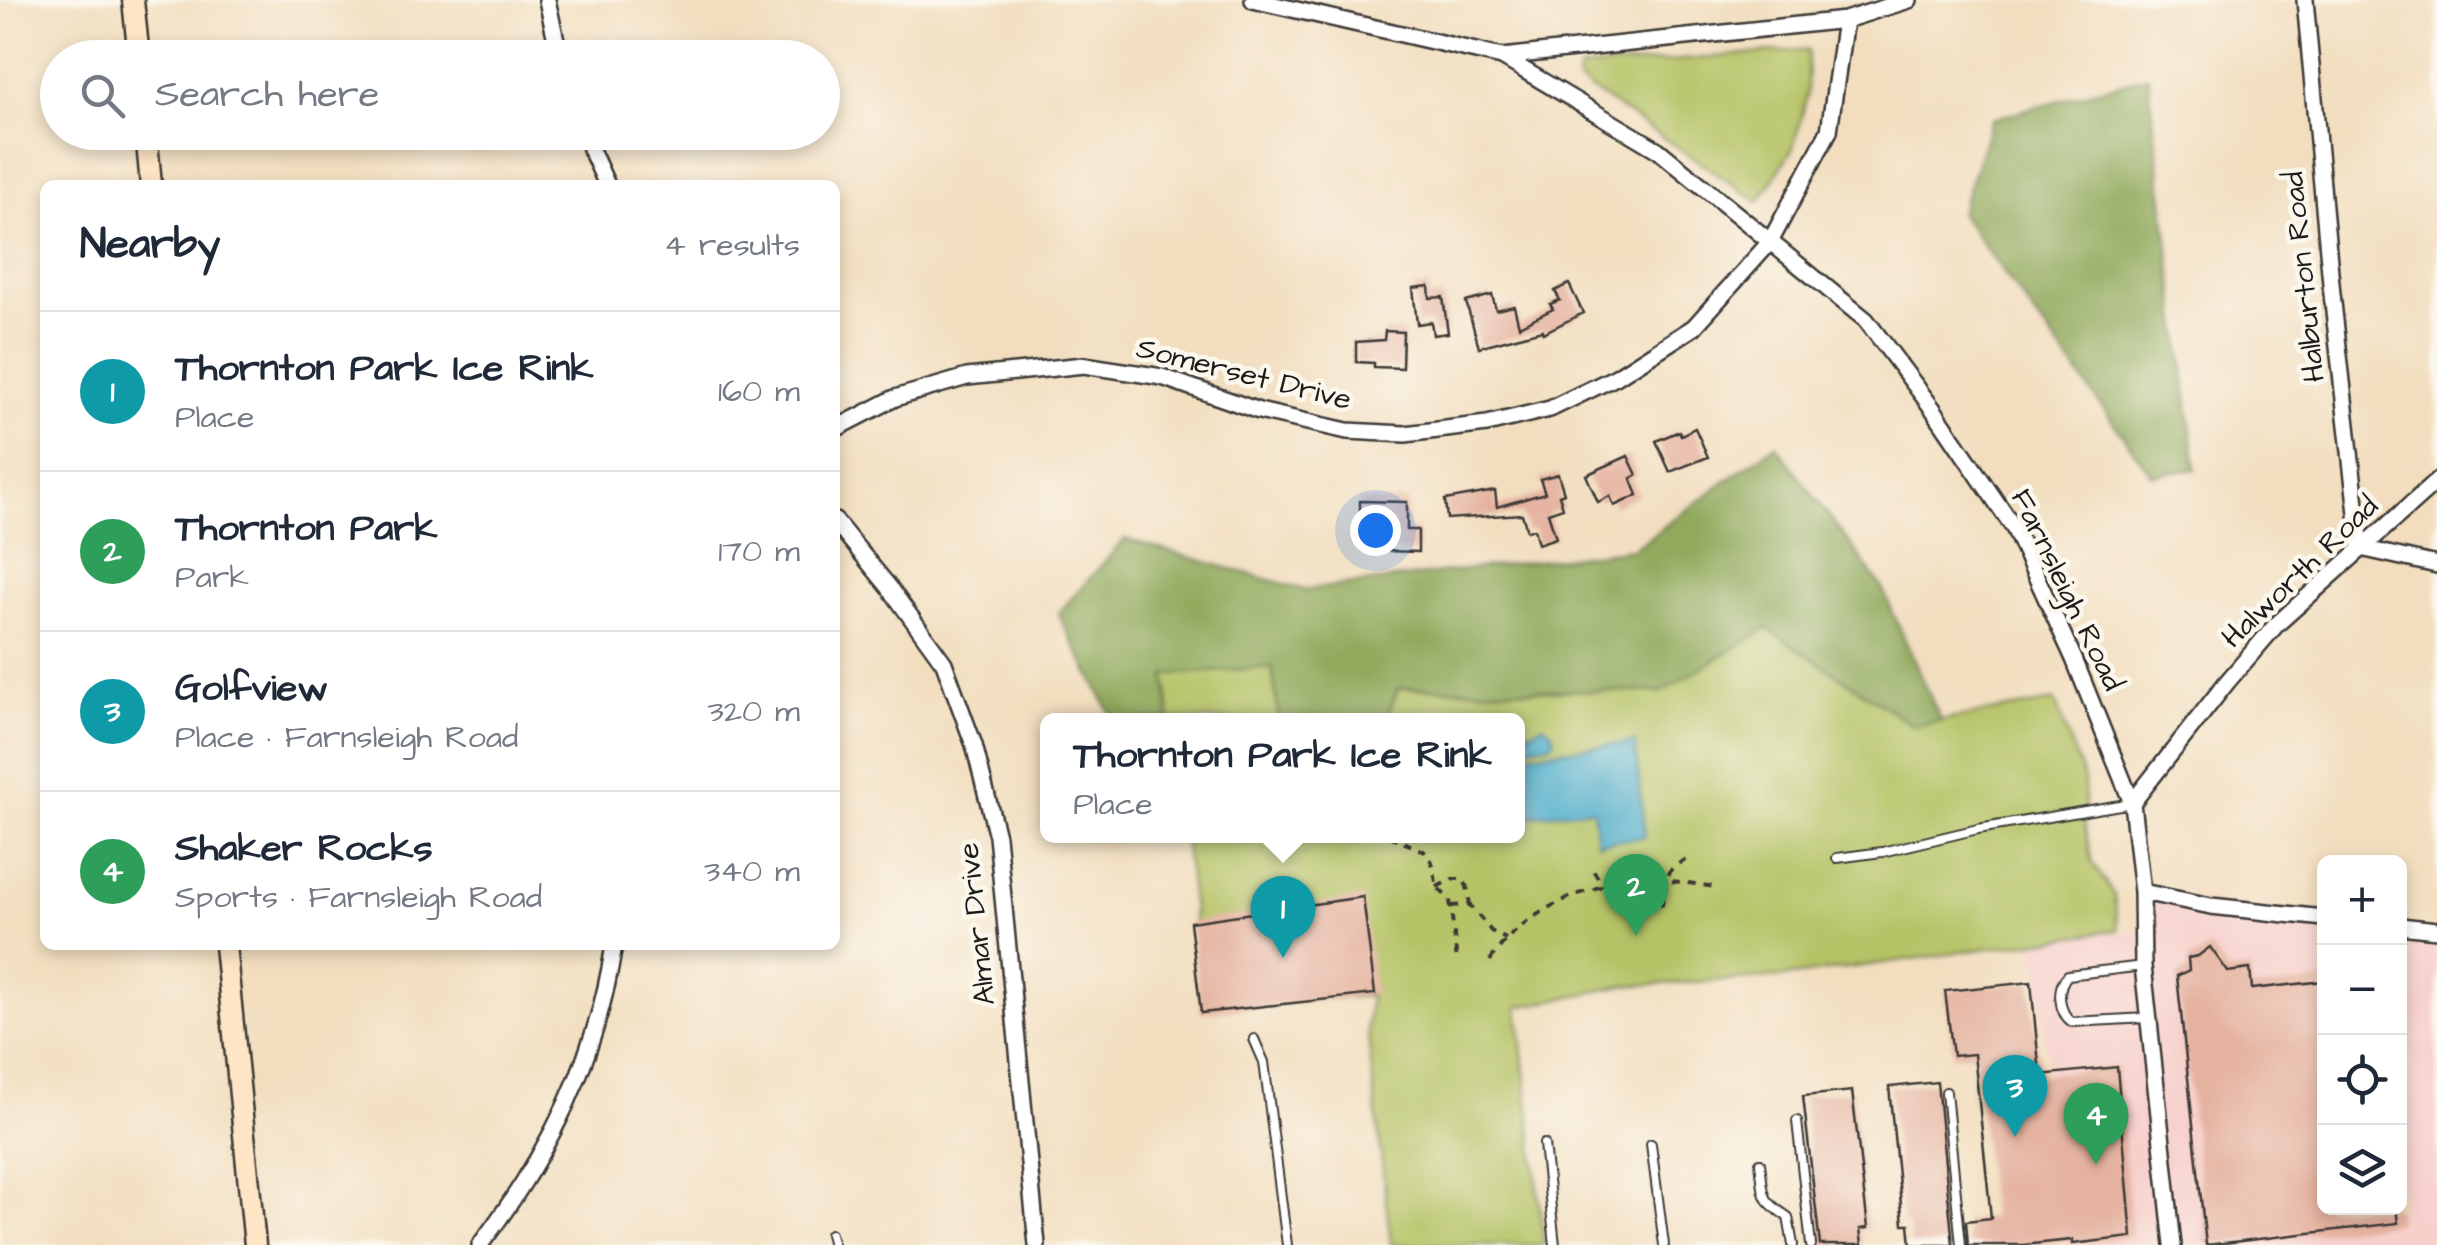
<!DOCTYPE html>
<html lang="en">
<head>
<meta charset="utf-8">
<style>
  body { margin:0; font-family:"Architects Daughter",sans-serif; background:#f2f2f3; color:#1f2937 }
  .controls { position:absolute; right:30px; bottom:30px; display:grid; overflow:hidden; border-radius:15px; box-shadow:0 5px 15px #0003 }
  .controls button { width:90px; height:90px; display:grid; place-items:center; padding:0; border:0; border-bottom:2px solid #e0e1e3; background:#fff; color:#1f2937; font:50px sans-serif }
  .you { position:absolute; left:1375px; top:530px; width:35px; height:35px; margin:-25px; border:8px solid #fff; border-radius:50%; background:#1a73e8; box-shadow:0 0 0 15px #1a73e833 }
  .badge { display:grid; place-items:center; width:65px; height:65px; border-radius:50%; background:#db2777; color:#fff; font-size:32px; font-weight:700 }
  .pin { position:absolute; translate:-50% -82px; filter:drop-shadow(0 2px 5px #0008) }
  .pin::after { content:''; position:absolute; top:52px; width:35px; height:30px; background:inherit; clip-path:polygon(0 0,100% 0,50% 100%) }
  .popup { position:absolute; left:1040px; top:713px; width:485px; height:130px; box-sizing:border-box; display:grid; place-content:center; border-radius:15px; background:#fff; filter:drop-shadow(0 2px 8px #0005); font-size:32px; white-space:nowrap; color:#747a83 }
  .popup b { font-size:38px; color:#1f2937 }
  .popup::after { content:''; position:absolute; left:50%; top:100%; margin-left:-20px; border:20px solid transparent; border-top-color:#fff }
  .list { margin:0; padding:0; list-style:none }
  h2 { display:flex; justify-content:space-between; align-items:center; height:130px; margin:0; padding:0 40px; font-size:42px }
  h2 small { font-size:32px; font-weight:400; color:#747a83 }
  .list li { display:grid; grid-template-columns:65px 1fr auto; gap:30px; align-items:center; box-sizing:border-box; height:160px; padding:0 40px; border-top:2px solid #e0e1e3 }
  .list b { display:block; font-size:38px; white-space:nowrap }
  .list p { margin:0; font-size:32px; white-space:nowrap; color:#747a83 }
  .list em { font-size:32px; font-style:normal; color:#747a83 }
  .icon { flex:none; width:55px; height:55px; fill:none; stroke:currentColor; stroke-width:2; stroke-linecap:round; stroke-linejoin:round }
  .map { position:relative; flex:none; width:2437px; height:1245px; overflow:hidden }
  .search { position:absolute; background:#fff; box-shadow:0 5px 15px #0003; left:40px; top:40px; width:800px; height:110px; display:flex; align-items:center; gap:25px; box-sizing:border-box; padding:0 35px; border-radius:55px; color:#747a83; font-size:38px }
  .panel { position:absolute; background:#fff; box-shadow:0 5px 15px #0003; left:40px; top:180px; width:800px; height:770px; border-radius:15px }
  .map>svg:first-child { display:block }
</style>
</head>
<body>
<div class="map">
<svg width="2437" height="1245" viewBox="0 0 2437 1245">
  <rect width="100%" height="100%" fill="#fbf7ec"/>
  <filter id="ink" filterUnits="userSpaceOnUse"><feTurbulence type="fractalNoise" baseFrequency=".01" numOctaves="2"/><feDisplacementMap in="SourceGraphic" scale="20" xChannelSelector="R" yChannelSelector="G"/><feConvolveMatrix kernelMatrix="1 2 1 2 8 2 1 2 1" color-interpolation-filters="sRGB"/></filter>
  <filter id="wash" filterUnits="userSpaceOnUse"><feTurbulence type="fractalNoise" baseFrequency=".0048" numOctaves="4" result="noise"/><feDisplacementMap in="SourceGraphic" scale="40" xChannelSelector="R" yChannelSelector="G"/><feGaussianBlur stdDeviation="2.25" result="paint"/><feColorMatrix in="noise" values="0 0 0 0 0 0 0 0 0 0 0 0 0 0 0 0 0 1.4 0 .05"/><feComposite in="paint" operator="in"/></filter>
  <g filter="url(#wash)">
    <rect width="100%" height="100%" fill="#f2debf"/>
    <path fill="#f7d0cc" d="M2142,892L2324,918V1208H2400V926L2437,930V1245H2067L2035,941L2142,929Z"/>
    <path fill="#b5c366" stroke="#687041" stroke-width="2.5" d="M1808,49L1807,95L1793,148L1759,202L1578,81L1580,69Z
      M1767,628L1914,725L2055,701L2084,780L2085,828L2092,863L2114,895L2118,930L1785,977L1623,986L1518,1007L1544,1245H1391L1367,1027L1370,996L1204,1005L1184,836H1518V720H1386L1398,688L1661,692Z
      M1272,667L1279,720H1170L1165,675L1173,671Z"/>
    <path fill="#90a95b" stroke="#56623c" stroke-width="2.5" d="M2148,76L2196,469L2152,475L1960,213L1992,119Z
      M1776,445L1881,586L1941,721L1914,726L1767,628L1661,692L1398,688L1386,720H1279L1272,667L1166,675L1170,720H1114L1058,614L1125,539L1305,590L1633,549Z"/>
    <path fill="#4bacca" stroke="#346473" stroke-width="2.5" d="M1543,724L1552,731L1555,739L1551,744L1526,747V754L1635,742L1645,837L1597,843L1593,809L1518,817V727L1530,732Z"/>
    <g id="blocks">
      <path fill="#e5b2a0" d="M1569,284L1583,313L1543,333L1542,330L1479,347L1466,302L1492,295L1496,310L1514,306L1519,326L1553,309L1550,304L1560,300L1555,291Z
        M1429,286L1430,298L1443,297L1448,333L1433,335L1431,322L1417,324L1413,288Z
        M1385,331L1403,332L1402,368L1374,367V363L1356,362V342L1384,340Z
        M1695,428L1708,457L1670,472L1656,441L1679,431L1681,435Z
        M1628,456L1637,475L1631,478L1638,495L1614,506L1610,496L1598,502L1586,475Z
        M1558,474L1564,493L1559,495L1563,508L1548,513L1556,538L1538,544L1534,529L1527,531L1522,514L1447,519L1445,500L1495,491L1497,507L1545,493L1540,479Z
        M1360,501L1407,502V530H1418V552L1386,551L1387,532H1360Z
        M1363,897L1375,994L1201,1013L1190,922Z
        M2210,947L2228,972L2250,969L2252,989L2324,981V1208H2396L2398,1223L2206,1245L2177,976L2189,970L2188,958L2198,956Z
        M2031,982L2040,1075L2117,1067L2132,1237L2072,1244V1240L2023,1245H1968L1966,1221L1991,1218L1974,1054L1953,1056L1945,991Z
        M1937,1082L1953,1245H1911L1909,1224H1903L1889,1087Z
        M1852,1091L1868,1228L1860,1229L1862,1245H1820L1803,1096Z"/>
    </g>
  </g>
  <g filter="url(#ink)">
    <use href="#blocks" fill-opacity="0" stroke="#3c3934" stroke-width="2.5"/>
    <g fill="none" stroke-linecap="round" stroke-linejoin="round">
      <defs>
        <path id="lane" d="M1837,858L1882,852L1978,829L2132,803
          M2143,966L2068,975C2056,987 2058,1012 2072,1022L2148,1018
          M1254,1039L1264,1062L1287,1245
          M1946,1092L1961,1245
          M1797,1121L1811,1245
          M1544,1144L1555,1245
          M1651,1144L1664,1245
          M1760,1163C1765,1197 1759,1198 1788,1217L1793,1245
          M830,1234L833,1245"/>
        <path id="street" d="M547,0L560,58
          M1253,0L1502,57L1845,20L1909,0
          M2305,0L2332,294L2361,548
          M1502,57L1658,150L1866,320L1933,409L2014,528L2074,659L2132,803L2142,892L2143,966L2173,1245
          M583,132L607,185
          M835,429L895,398L967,377L1084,365L1162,377L1259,411L1347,431L1405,434L1487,424L1550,409L1616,377L1694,327L1770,242L1829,131L1845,20
          M835,521L889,587L944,663L974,745L997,836L1037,1245
          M2361,548L2437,565
          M2132,803L2227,682L2276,625L2437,481
          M2142,892L2211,906L2324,918
          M2400,926L2437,930
          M480,1245C549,1154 597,1058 614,945"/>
        <path id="secondary" d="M133,0L139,58
          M146,132L151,185
          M225,945L255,1245"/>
      </defs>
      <use href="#lane" stroke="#3c3934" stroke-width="12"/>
      <use href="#street" stroke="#3c3934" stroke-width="20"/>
      <use href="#secondary" stroke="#3c3934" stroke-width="25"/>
      <path stroke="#3c3934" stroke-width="4" stroke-dasharray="8 8" stroke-linecap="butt" d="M1389,836L1424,851L1432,862L1437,887L1450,900L1457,961
        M1594,871L1603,887
        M1437,887L1452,879H1462L1467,886L1470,905
        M1451,906L1470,905L1491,931L1506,939
        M1662,906C1663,879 1664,868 1691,858
        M1490,961C1519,913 1589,882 1644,880C1668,880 1691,883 1714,887"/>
      <use href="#lane" stroke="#fff" stroke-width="8"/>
      <use href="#street" stroke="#fff" stroke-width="15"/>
      <use href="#secondary" stroke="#fee5c5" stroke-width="20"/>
    </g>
  </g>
  <g text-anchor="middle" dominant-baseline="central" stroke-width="9" stroke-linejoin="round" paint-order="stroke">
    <g font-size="30" fill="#1c1c1c" stroke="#fbf7ec">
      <text transform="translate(2304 277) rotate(-96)">Halburton Road</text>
      <text transform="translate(1244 374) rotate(14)">Somerset Drive</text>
      <text transform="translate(2300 572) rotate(-44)">Halworth Road</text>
      <text transform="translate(2067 590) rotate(64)">Farnsleigh Road</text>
      <text transform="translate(977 924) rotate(-96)">Almar Drive</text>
    </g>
  </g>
</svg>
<div class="controls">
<button>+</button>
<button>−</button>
<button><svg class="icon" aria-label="locate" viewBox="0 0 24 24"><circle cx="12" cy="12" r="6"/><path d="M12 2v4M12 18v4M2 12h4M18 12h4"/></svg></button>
<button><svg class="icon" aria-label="layers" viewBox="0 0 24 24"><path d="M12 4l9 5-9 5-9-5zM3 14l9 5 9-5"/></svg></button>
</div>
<div class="you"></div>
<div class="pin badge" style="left:1283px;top:958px;background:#0f9aa8">1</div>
<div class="popup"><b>Thornton Park Ice Rink</b>Place</div>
<div class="pin badge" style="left:1636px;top:936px;background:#2e9e5b">2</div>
<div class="pin badge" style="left:2015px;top:1137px;background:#0f9aa8">3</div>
<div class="pin badge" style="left:2096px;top:1165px;background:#2e9e5b">4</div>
<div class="search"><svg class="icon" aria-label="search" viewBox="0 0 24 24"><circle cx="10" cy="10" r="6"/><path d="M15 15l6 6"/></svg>Search here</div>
<section class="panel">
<h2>Nearby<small>4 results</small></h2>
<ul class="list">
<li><span class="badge" style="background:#0f9aa8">1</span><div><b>Thornton Park Ice Rink</b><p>Place</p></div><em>160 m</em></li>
<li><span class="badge" style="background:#2e9e5b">2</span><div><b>Thornton Park</b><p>Park</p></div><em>170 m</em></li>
<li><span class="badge" style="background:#0f9aa8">3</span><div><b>Golfview</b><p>Place · Farnsleigh Road</p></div><em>320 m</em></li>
<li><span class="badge" style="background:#2e9e5b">4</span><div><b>Shaker Rocks</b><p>Sports · Farnsleigh Road</p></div><em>340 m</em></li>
</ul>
</section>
</div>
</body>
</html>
